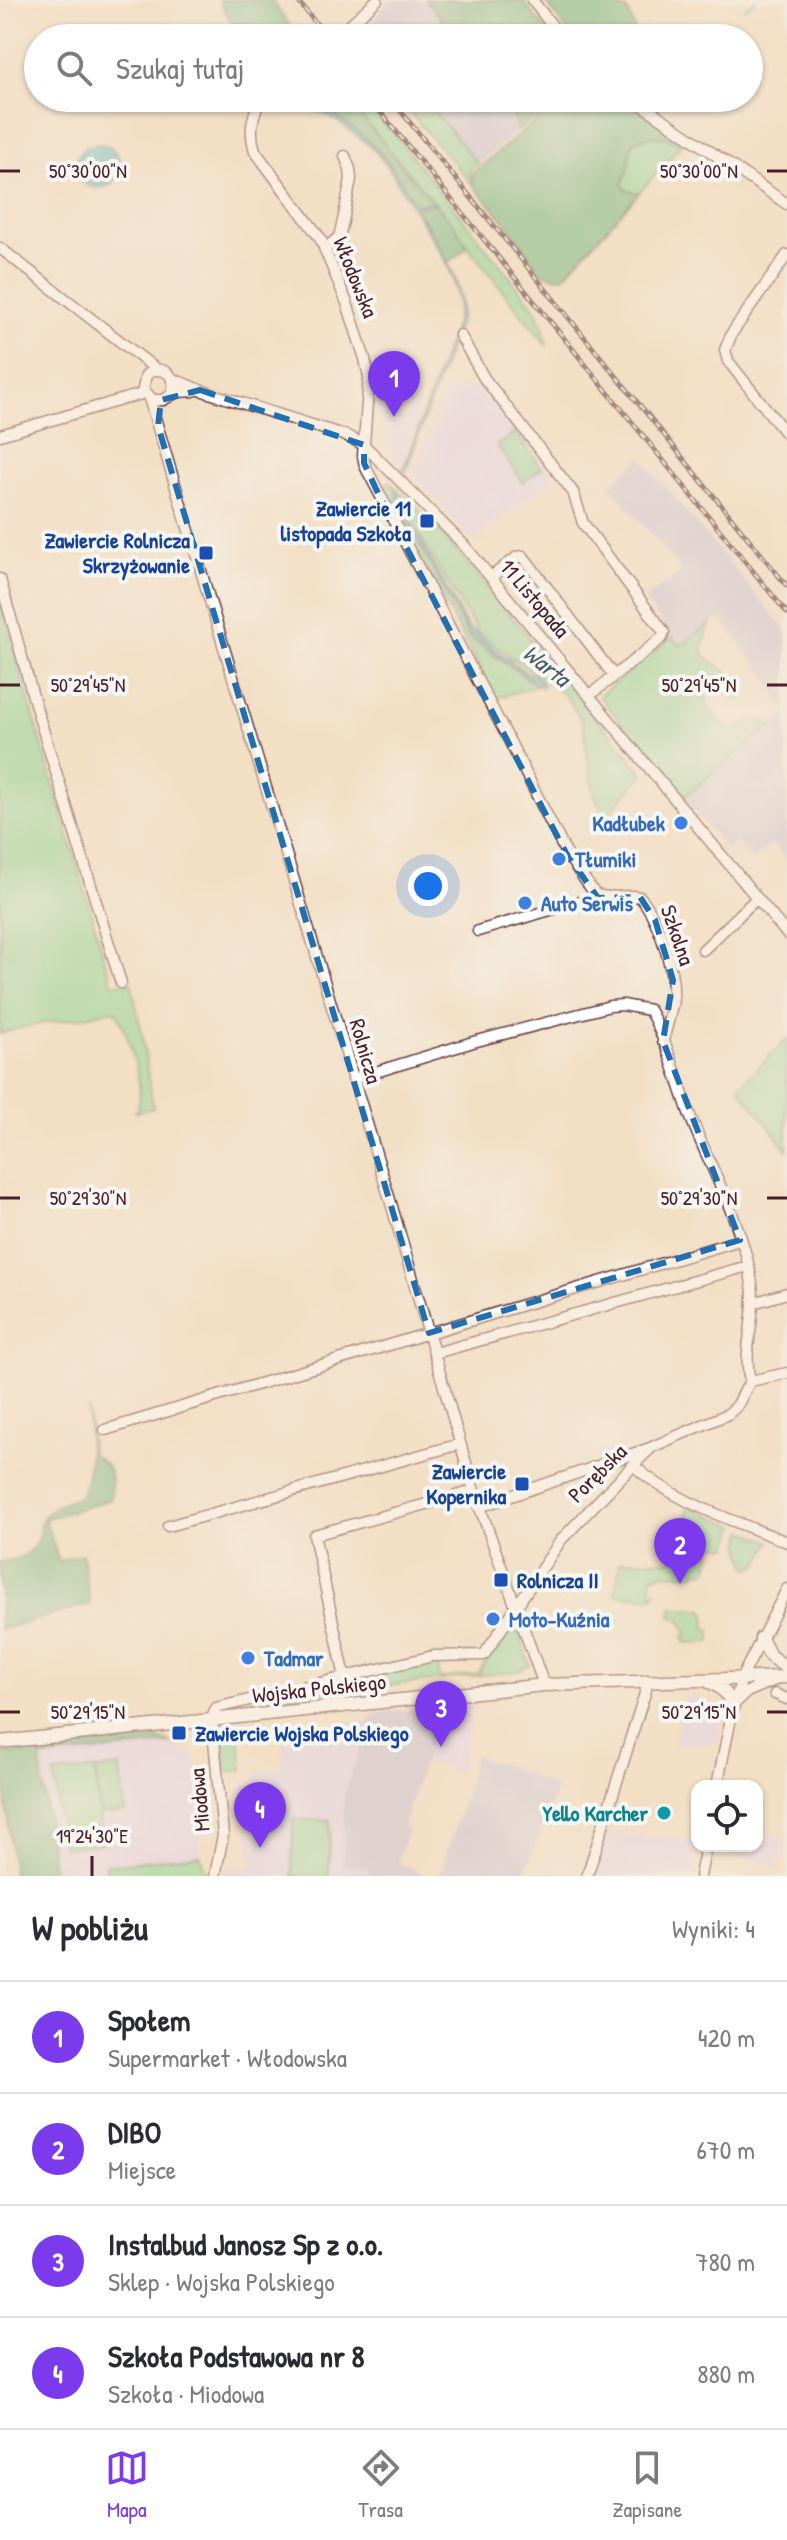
<!DOCTYPE html>
<html lang="pl">
<head>
<meta charset="utf-8">
<style>
  body { margin:0; font-family:"Patrick Hand",sans-serif; background:#f2f2f3; color:#2b2b33 }
  .controls { position:absolute; right:24px; bottom:24px; display:grid; overflow:hidden; border-radius:16px; box-shadow:0 2px 6px #0004 }
  .controls button { width:72px; height:72px; display:grid; place-items:center; padding:0; border:0; border-bottom:2px solid #e1e1e2; background:#fff; color:#2b2b33; font:40px sans-serif }
  .you { position:absolute; left:428px; top:886px; width:28px; height:28px; margin:-20px; border:6px solid #fff; border-radius:50%; background:#1a73e8; box-shadow:0 0 0 12px #1a73e833 }
  .badge { display:grid; place-items:center; width:52px; height:52px; border-radius:50%; background:#7c3aed; color:#fff; font-size:26px; font-weight:700 }
  .pin { position:absolute; translate:-50% -66px; filter:drop-shadow(0 2px 4px #0008) }
  .pin::after { content:''; position:absolute; top:42px; width:28px; height:24px; background:inherit; clip-path:polygon(0 0,100% 0,50% 100%) }
  .list { margin:0; padding:0; list-style:none }
  h2 { display:flex; justify-content:space-between; align-items:center; height:104px; margin:0; padding:0 32px; font-size:34px }
  h2 small { font-size:26px; font-weight:400; color:#7c7c81 }
  .list li { display:grid; grid-template-columns:52px 1fr auto; gap:24px; align-items:center; box-sizing:border-box; height:112px; padding:0 32px; border-top:2px solid #e1e1e2 }
  .list b { display:block; font-size:30px; white-space:nowrap }
  .list p { margin:0; font-size:26px; white-space:nowrap; color:#7c7c81 }
  .list em { font-size:26px; font-style:normal; color:#7c7c81 }
  .icon { flex:none; width:44px; height:44px; fill:none; stroke:currentColor; stroke-width:2; stroke-linecap:round; stroke-linejoin:round }
  .map { position:relative; flex:none; width:787px; height:1876px; overflow:hidden }
  .search { position:absolute; background:#fff; box-shadow:0 2px 6px #0004; left:24px; right:24px; top:24px; height:88px; display:flex; align-items:center; gap:20px; box-sizing:border-box; padding:0 28px; border-radius:44px; color:#7c7c81; font-size:30px }
  .sheet { height:552px; background:#fff }
  nav { display:flex; justify-content:space-around; align-items:center; box-sizing:border-box; height:112px; border-top:2px solid #e1e1e2; background:#fff; font-size:22px; color:#7c7c81 }
  nav a { display:grid; justify-items:center; gap:4px }
  nav .on { color:#7c3aed }
  .map>svg:first-child { display:block }
</style>
</head>
<body>
<div class="map">
<svg width="787" height="1876" viewBox="0 0 787 1876">
  <rect width="100%" height="100%" fill="#f6f6f2"/>
  <filter id="ink" filterUnits="userSpaceOnUse"><feTurbulence type="fractalNoise" baseFrequency=".0125" numOctaves="2"/><feDisplacementMap in="SourceGraphic" scale="16" xChannelSelector="R" yChannelSelector="G"/><feConvolveMatrix kernelMatrix="1 2 1 2 8 2 1 2 1" color-interpolation-filters="sRGB"/></filter>
  <filter id="wash" filterUnits="userSpaceOnUse"><feTurbulence type="fractalNoise" baseFrequency=".006" numOctaves="4" result="noise"/><feDisplacementMap in="SourceGraphic" scale="32" xChannelSelector="R" yChannelSelector="G"/><feGaussianBlur stdDeviation="1.8" result="paint"/><feColorMatrix in="noise" values="0 0 0 0 0 0 0 0 0 0 0 0 0 0 0 0 0 1.4 0 .05"/><feComposite in="paint" operator="in"/></filter>
  <g filter="url(#wash)">
    <rect width="100%" height="100%" fill="#f2dfc4"/>
    <path fill="#e2d4f3" d="M446,387L485,388L555,478L473,541L414,476Z
      M419,392L414,431L400,462L393,460L376,397Z
      M687,1692L720,1708L723,1713L718,1742L673,1745Z
      M473,1702L460,1772L423,1760L434,1726L432,1707Z
      M370,1720L344,1795L343,1865L368,1868L371,1876H226L228,1868L254,1865L253,1860L250,1859L245,1792L241,1790V1787L243,1784L255,1783L254,1773H259V1770L286,1767V1765H282L281,1756L284,1755L282,1730Z
      M173,1743L196,1758L201,1808L200,1855L107,1864V1876H54L40,1758Z
      M757,1830L786,1839L778,1868L714,1848L715,1846H757Z
      M606,1833L697,1842L693,1876H593Z"/>
    <path fill="#c5c0da" d="M388,0H426L457,38H372L367,31Z
      M423,98H504L511,106L517,131L478,164Z
      M641,457L787,632V712L759,667L720,617L679,647L644,599L682,571L610,486Z
      M787,713V861L772,843L752,860L737,842L726,850L683,797Z
      M432,1707L434,1726L403,1827L408,1829L397,1862L428,1876H371L368,1868L343,1865L344,1795L373,1714L411,1709L416,1713L427,1712Z
      M474,1755L521,1771L557,1788L524,1876H439L468,1785Z"/>
    <path fill="#85d799" stroke="#687b62" stroke-width="2" d="M344,98H365L534,307L543,327L547,346L468,247L454,225Z
      M397,98H423L478,164L469,170L473,185Z
      M662,137L670,139L680,146L639,193L626,190L622,184C636,155 616,136 662,137Z
      M515,432L542,468L523,482L497,446Z
      M390,482L396,489V501L399,508L469,637L537,686L496,698L382,487Z
      M400,492L424,515L422,518L429,525L432,523L461,556L644,774L603,820L591,780L583,723L566,696L477,632L412,522L401,500Z
      M0,601L112,984L131,982L142,1034L153,1108L135,1112C149,1093 127,1031 116,1011C103,1009 91,1016 78,1018C50,1021 26,1026 0,1034Z
      M710,624L702,648L704,656C721,666 736,677 740,697L732,696L718,682L712,683L705,691C706,708 719,728 738,728C749,718 759,721 773,724L683,797L599,696L672,637L680,646Z
      M787,1039V1150L739,1087Z
      M689,1506L736,1526L729,1547L713,1545L708,1568L704,1572H696L695,1575L660,1573L657,1576H652L651,1592H656L652,1598L615,1595L620,1563L622,1561L673,1560Z
      M744,1531L771,1541L759,1564L749,1569L741,1547Z
      M672,1607L703,1610L706,1614V1629H711V1642L686,1643L683,1637L688,1634L679,1618L671,1617Z
      M513,1629L518,1631L530,1665L518,1671L270,1699L413,1666L438,1662L439,1679L478,1674L507,1630Z
      M238,1728L243,1770L226,1772L221,1730Z
      M120,1767L125,1812L101,1815L96,1770Z
      M94,1769L103,1843L63,1848L54,1774Z
      M293,1820H330L329,1876H292Z
      M200,1855L207,1876H107L106,1865Z"/>
    <path fill="#6cb881" stroke="#5b6c56" stroke-width="2" d="M219,0H271L293,30L297,38H245L236,30Z
      M426,0H522L553,38H457Z
      M544,0H601L628,11L637,35L647,38H573Z
      M330,98H344C365,120 385,143 402,167C411,179 423,189 432,201L418,205L414,203C405,191 399,178 391,165C376,143 351,125 328,112Z
      M504,98H557L517,131L511,106Z
      M563,98H621L686,140L680,146C669,138 662,136 649,137C625,138 632,156 627,172C626,176 623,180 622,184L626,190L639,193L563,277H554L542,273L507,224L473,185L472,174Z
      M435,204L454,225L468,247L448,262L415,207Z
      M88,1407L91,1454C114,1466 111,1475 111,1499L45,1519L59,1561L82,1554L90,1604L0,1630V1562C19,1559 35,1555 39,1533C40,1526 40,1521 45,1515C52,1506 69,1501 80,1497C93,1469 88,1437 88,1407Z
      M147,1738H158L173,1743L40,1758L54,1876H13L2,1754Z"/>
    <path fill="#47b5c2" stroke="#486a76" stroke-width="2" d="M289,98H294L333,114L368,141L390,164L414,203L418,205L432,201L435,204L416,207C435,241 463,275 461,316L405,473L403,470L456,322L459,302L452,275L441,253L387,165L371,147L341,124L327,115L297,105Z
      M76 166a22 22 0 1 1 44 0a22 22 0 1 1-44 0Z
      M397,487L402,506L468,628L527,673L534,675L543,684L542,687L469,635L399,506L396,497Z"/>
    <g fill="none" stroke-linecap="round" stroke-linejoin="round">
      <path stroke="#47b5c2" stroke-width="2" d="M744,9L755,0"/>
    </g>
  </g>
  <g filter="url(#ink)">
    <g fill="none" stroke-linecap="round" stroke-linejoin="round">
      <defs>
        <path id="minor" d="M532,0L562,38
          M335,38L377,0
          M262,98C251,115 249,132 255,151L320,238L347,303L365,359L369,377L363,456L365,466L509,740L566,853L595,894C609,901 625,893 640,897C658,916 675,971 673,998C672,1012 666,1027 663,1041
          M632,98L787,204
          M0,248L157,370
          M326,248L339,237L343,221L351,179L350,169L345,156
          M787,255L732,333L725,350L728,361L787,435
          M460,335L484,378L573,492L583,523L664,632L662,638L590,695
          M173,379L200,390L347,436L364,445L463,544L787,934
          M171,394L174,385L170,375C162,368 154,368 146,375L143,389L153,400H163L177,392L194,391
          M149,398L393,1210L474,1491L544,1685
          M0,435L145,393
          M491,577L517,557L523,556L614,676
          M0,579L36,707L121,983
          M478,931L571,904L602,898
          M703,950L757,898
          M353,1079L473,1042L610,1006L623,1005L649,1010C666,1037 679,1086 691,1118C711,1169 745,1229 752,1284C757,1317 742,1349 750,1381
          M753,1303L787,1293
          M435,1353L748,1266
          M105,1430L740,1240
          M633,1465C676,1504 734,1520 787,1542
          M479,1507L647,1449
          M168,1526L460,1444
          M345,1677L314,1535L474,1491
          M775,1694L787,1699
          M734,1704L747,1692L775,1680
          M717,1786L732,1713L742,1677L787,1589
          M215,1876L223,1835L212,1719L216,1708L433,1656L484,1655L561,1540L633,1465L652,1447L728,1414L737,1406L750,1381L787,1373
          M587,1876L646,1690V1680
          M700,1876L706,1846"/>
        <path id="major" d="M761,1638L770,1656L787,1668
          M707,1681C722,1687 730,1694 732,1710
          M0,1742L544,1685L787,1677"/>
      </defs>
      <use href="#minor" stroke="#633c42" stroke-width="13"/>
      <use href="#major" stroke="#633c42" stroke-width="15"/>
      <use href="#minor" stroke="#fff" stroke-width="10"/>
      <use href="#major" stroke="#fff" stroke-width="12"/>
      <defs>
        <path id="rail" d="M297,0L328,38
          M369,98L787,613
          M390,98L787,586"/>
      </defs>
      <use href="#rail" stroke="#4a1f2b" stroke-width="5"/>
      <use href="#rail" stroke="#f6f6f2" stroke-width="2" stroke-dasharray="6" stroke-linecap="butt"/>
    </g>
  </g>
  <path d="M0 0H787V1876H0ZM200,390L364,445V463L376,489L566,853L598,898L640,897L655,920L673,980L663,1041L740,1240L429,1333L158,426L161,400Z" fill="#f2dfc4" fill-opacity=".55" fill-rule="evenodd"/>
  <path fill="none" stroke="#1f6fb2" stroke-width="6" stroke-dasharray="16 10" stroke-linejoin="round" d="M200,390L364,445V463L376,489L566,853L598,898L640,897L655,920L673,980L663,1041L740,1240L429,1333L158,426L161,400Z"/>
  <path fill="none" stroke="#4a1f2b" stroke-width="3" d="M0,171H20M767,171H787M0,685H20M767,685H787M0,1198H20M767,1198H787M0,1712H20M767,1712H787M92,1856V1876"/>
  <g fill="#1a4fb4" stroke="#f6f6f2" stroke-width="3">
    <rect x="419" y="513" width="16" height="16" rx="4"/>
    <rect x="198" y="545" width="16" height="16" rx="4"/>
    <rect x="514" y="1476" width="16" height="16" rx="4"/>
    <rect x="493" y="1572" width="16" height="16" rx="4"/>
    <rect x="171" y="1725" width="16" height="16" rx="4"/>
  </g>
  <g fill="#3f7fe0" stroke="#f6f6f2" stroke-width="3">
    <circle cx="681" cy="823" r="8"/>
    <circle cx="559" cy="859" r="8"/>
    <circle cx="525" cy="903" r="8"/>
    <circle cx="493" cy="1619" r="8"/>
    <circle cx="248" cy="1658" r="8"/>
  </g>
  <circle fill="#0f9aa8" stroke="#f6f6f2" stroke-width="3" cx="664" cy="1813" r="8"/>
  <g text-anchor="middle" dominant-baseline="central" stroke-width="8" stroke-linejoin="round" paint-order="stroke">
    <g font-size="22" fill="#4a1f2b" stroke="#f6f6f2">
      <text transform="translate(356 277) rotate(68)">Włodowska</text>
      <text transform="translate(535 598) rotate(50)">11 Listopada</text>
      <text transform="translate(678 935) rotate(71)">Szkolna</text>
      <text transform="translate(366 1051) rotate(74)">Rolnicza</text>
      <text transform="translate(597 1473) rotate(-45)">Porębska</text>
      <text transform="translate(319 1688) rotate(-6)">Wojska Polskiego</text>
      <text transform="translate(199 1800) rotate(-95)">Miodowa</text>
    </g>
    <g font-size="22" font-weight="bold" fill="#164399" stroke="#f6f6f2" text-anchor="end">
      <text x="411" y="508">Zawiercie 11<tspan x="411" dy="25">listopada Szkoła</tspan></text>
      <text x="190" y="540">Zawiercie Rolnicza<tspan x="190" dy="25">Skrzyżowanie</tspan></text>
      <text x="506" y="1471">Zawiercie<tspan x="506" dy="25">Kopernika</tspan></text>
      <text x="517" y="1580" text-anchor="start">Rolnicza II</text>
      <text x="195" y="1733" text-anchor="start">Zawiercie Wojska Polskiego</text>
    </g>
    <g font-size="22" font-weight="bold" fill="#366cbe" stroke="#f6f6f2" text-anchor="start">
      <text x="665" y="823" text-anchor="end">Kadłubek</text>
      <text x="575" y="859">Tłumiki</text>
      <text x="541" y="903">Auto Serwis</text>
      <text x="509" y="1619">Moto-Kuźnia</text>
      <text x="264" y="1658">Tadmar</text>
    </g>
    <g font-size="22" font-weight="bold" fill="#0d838f" stroke="#f6f6f2" text-anchor="end">
      <text x="648" y="1813">Yello Karcher</text>
    </g>
    <g font-size="24" font-style="italic" fill="#495b67" stroke="#f6f6f2">
      <text transform="translate(547 665) rotate(38)">Warta</text>
    </g>
  </g>
  <g font-size="20" text-anchor="middle" fill="#4a1f2b" stroke="#f6f6f2" stroke-width="8" stroke-linejoin="round" paint-order="stroke">
    <text x="88" y="178">50°30'00"N</text>
    <text x="699" y="178">50°30'00"N</text>
    <text x="88" y="692">50°29'45"N</text>
    <text x="699" y="692">50°29'45"N</text>
    <text x="88" y="1205">50°29'30"N</text>
    <text x="699" y="1205">50°29'30"N</text>
    <text x="88" y="1719">50°29'15"N</text>
    <text x="699" y="1719">50°29'15"N</text>
    <text x="92" y="1843">19°24'30"E</text>
  </g>
</svg>
<div class="controls">
<button><svg class="icon" aria-label="locate" viewBox="0 0 24 24"><circle cx="12" cy="12" r="6"/><path d="M12 2v4M12 18v4M2 12h4M18 12h4"/></svg></button>
</div>
<div class="you"></div>
<div class="pin badge" style="left:394px;top:417px">1</div>
<div class="pin badge" style="left:680px;top:1584px">2</div>
<div class="pin badge" style="left:441px;top:1747px">3</div>
<div class="pin badge" style="left:260px;top:1848px">4</div>
<div class="search"><svg class="icon" aria-label="search" viewBox="0 0 24 24"><circle cx="10" cy="10" r="6"/><path d="M15 15l6 6"/></svg>Szukaj tutaj</div>
</div>
<section class="sheet">
<h2>W pobliżu<small>Wyniki: 4</small></h2>
<ul class="list">
<li><span class="badge">1</span><div><b>Społem</b><p>Supermarket · Włodowska</p></div><em>420 m</em></li>
<li><span class="badge">2</span><div><b>DIBO</b><p>Miejsce</p></div><em>670 m</em></li>
<li><span class="badge">3</span><div><b>Instalbud Janosz Sp z o.o.</b><p>Sklep · Wojska Polskiego</p></div><em>780 m</em></li>
<li><span class="badge">4</span><div><b>Szkoła Podstawowa nr 8</b><p>Szkoła · Miodowa</p></div><em>880 m</em></li>
</ul>
</section>
<nav>
<a class="on"><svg class="icon" aria-label="map" viewBox="0 0 24 24"><path d="M3 6l6-2 6 2 6-2v14l-6 2-6-2-6 2zM9 4v14M15 6v14"/></svg>Mapa</a>
<a><svg class="icon" aria-label="directions" viewBox="0 0 24 24"><path d="M12 3l9 9-9 9-9-9zM9 14v-3h6M13 9l2 2-2 2"/></svg>Trasa</a>
<a><svg class="icon" aria-label="saved" viewBox="0 0 24 24"><path d="M7 4h10v16l-5-4-5 4z"/></svg>Zapisane</a>
</nav>
</body>
</html>
